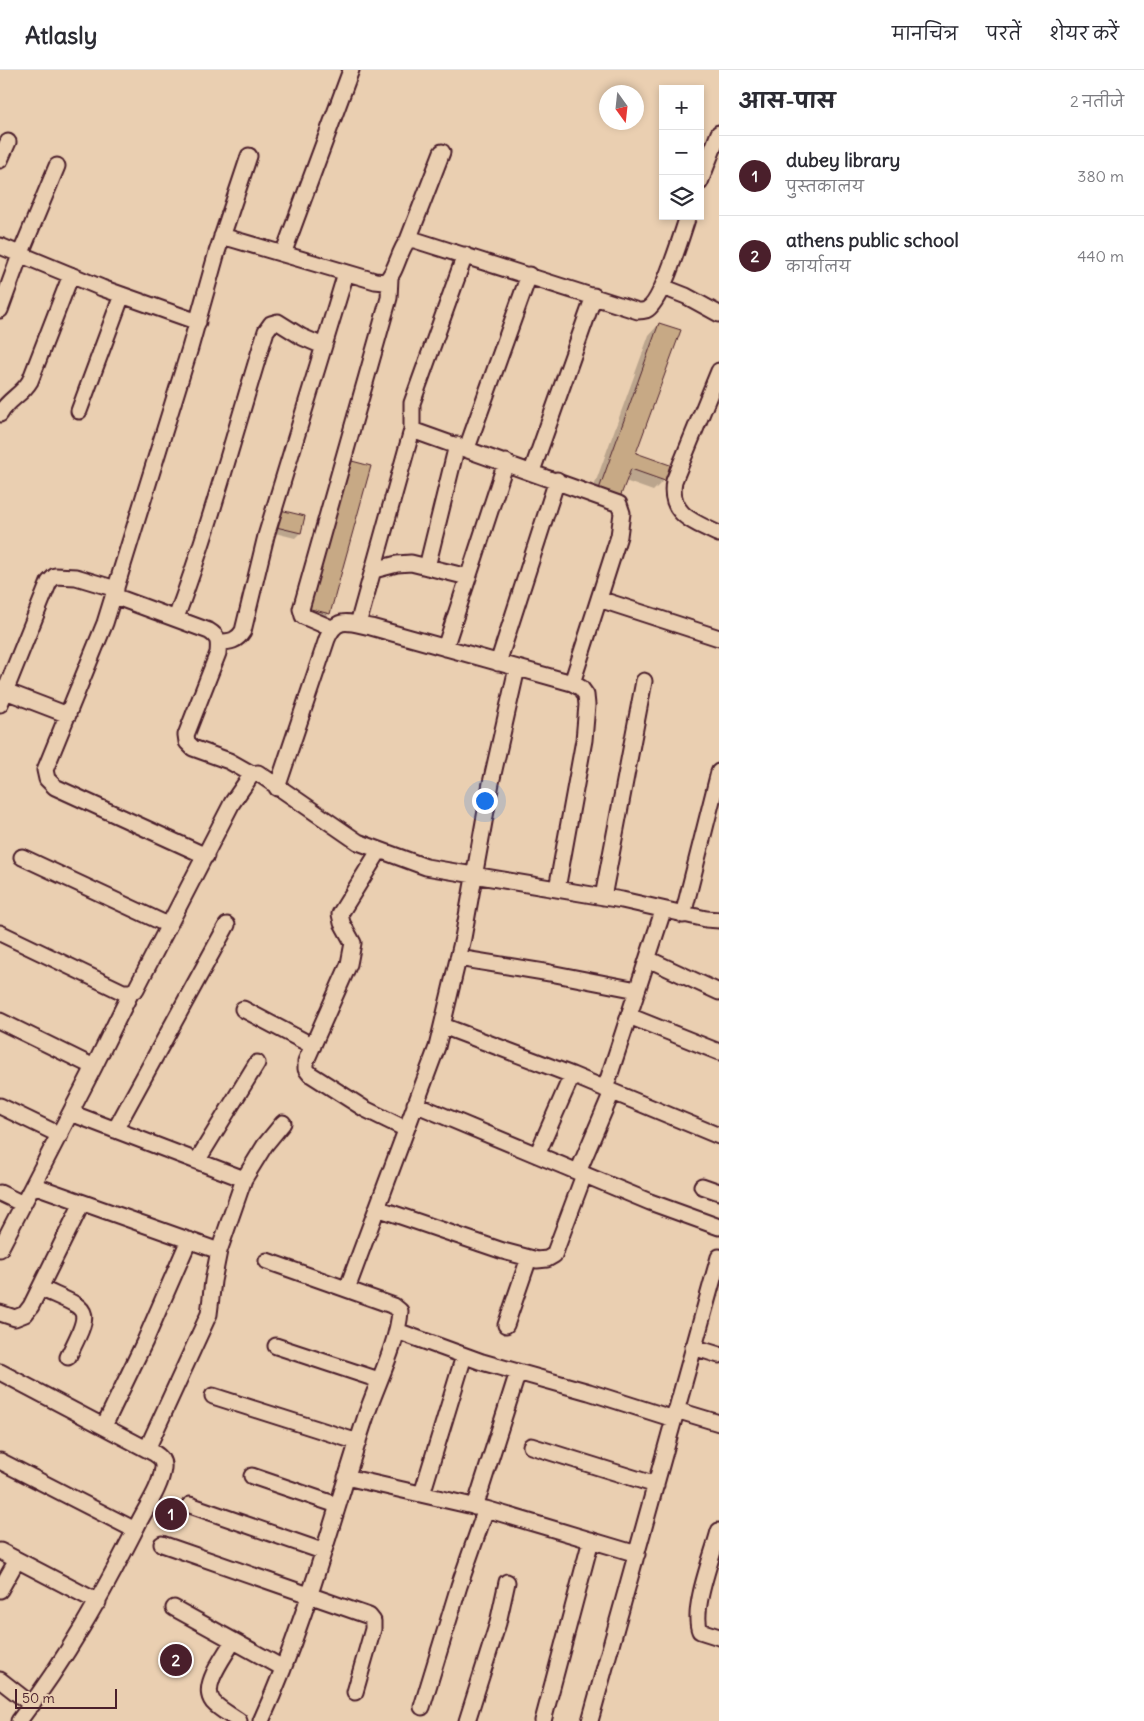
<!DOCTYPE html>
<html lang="hi">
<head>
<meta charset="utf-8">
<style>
  body { margin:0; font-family:Delius,"Playpen Sans Deva",sans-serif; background:#f2f2f3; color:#2b2b33 }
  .controls { position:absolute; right:15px; top:15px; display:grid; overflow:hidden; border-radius:0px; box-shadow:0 2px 8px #0003 }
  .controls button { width:45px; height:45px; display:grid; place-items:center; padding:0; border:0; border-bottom:1px solid #e1e1e2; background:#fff; color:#2b2b33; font:25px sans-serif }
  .compass { position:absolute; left:599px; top:15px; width:45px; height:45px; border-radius:50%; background:#fff; box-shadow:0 2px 8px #0003; rotate:165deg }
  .scale { position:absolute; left:15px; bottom:12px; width:102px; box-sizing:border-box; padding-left:5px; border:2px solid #4a1f2b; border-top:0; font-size:14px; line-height:18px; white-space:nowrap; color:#4a1f2b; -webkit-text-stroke:4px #eacfb1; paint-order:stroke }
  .you { position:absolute; left:484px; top:730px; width:18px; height:18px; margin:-12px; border:4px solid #fff; border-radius:50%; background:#1a73e8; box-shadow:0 0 0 8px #1a73e833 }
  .badge { display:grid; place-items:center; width:32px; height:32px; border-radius:50%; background:#4a1f2b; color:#fff; font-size:16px; font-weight:700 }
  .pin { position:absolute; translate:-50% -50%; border:2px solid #fff; box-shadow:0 1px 5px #0006 }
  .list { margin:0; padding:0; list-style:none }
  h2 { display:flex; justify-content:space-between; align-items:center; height:65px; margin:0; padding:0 20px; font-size:21px }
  h2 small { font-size:16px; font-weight:400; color:#7c7c81 }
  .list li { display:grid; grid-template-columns:32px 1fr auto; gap:15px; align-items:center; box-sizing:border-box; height:80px; padding:0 20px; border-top:1px solid #e1e1e2 }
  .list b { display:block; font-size:19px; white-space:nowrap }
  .list p { margin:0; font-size:16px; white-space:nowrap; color:#7c7c81 }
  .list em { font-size:16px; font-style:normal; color:#7c7c81 }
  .icon { flex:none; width:28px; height:28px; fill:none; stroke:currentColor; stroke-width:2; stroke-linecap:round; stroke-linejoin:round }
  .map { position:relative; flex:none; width:719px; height:1651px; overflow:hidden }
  header { display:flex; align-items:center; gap:30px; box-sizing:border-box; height:70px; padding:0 25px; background:#fff; border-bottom:1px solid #e1e1e2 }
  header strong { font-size:24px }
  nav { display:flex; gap:28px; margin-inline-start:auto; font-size:18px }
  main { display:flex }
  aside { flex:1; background:#fff }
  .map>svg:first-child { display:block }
</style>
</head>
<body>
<header>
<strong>Atlasly</strong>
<nav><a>मानचित्र</a><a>परतें</a><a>शेयर करें</a></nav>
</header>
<main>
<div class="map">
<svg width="719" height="1651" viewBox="0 0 719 1651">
  <rect width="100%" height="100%" fill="#eacfb1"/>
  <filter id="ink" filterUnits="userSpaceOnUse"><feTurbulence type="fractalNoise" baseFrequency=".02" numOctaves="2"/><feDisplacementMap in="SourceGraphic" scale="10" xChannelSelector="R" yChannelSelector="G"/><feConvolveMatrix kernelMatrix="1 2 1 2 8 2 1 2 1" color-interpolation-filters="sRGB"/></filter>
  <g filter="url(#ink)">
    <path fill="#0003" d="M659,254L635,384L664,410L653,421L625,411L618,429L607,440L588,433L649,265Z
      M370,397L329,543L318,554L297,548Z
      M276,440L304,447L300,463L295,468L267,461Z"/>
    <path fill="#c7a985" stroke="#4a1f2b" d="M659,253L681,260L636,383L670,395L665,411L631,399L619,430L598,422Z
      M348,390L371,396L330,544L307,538Z
      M276,439L305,446L301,463L272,456Z"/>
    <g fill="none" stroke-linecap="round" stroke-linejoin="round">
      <defs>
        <path id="street" d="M0,90L8,72
          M700,112L719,63
          M222,166L375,211L385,212C397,202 398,182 408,170H415L638,241C641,241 643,241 646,240C661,234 682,164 688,146
          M408,170L442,82
          M0,176L102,218L198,252
          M283,184L351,0
          M663,217L686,226L719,244
          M0,240L20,185L57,96
          M719,301L674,411C668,444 693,452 719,464
          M79,341L122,225
          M0,344C7,330 22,325 30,311L71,205
          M412,360L619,434L622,443L619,466L572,613
          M467,378L529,205
          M532,401L594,226
          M427,497L457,375
          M374,500L397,494L411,493L468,507
          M114,526L209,561C219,567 219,572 218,583L186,665L187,672L193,678L229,691L252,704
          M599,529L719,568
          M176,548C211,454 236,357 266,261L271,254L278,252L302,267L323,276
          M358,554L412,360V333L465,185
          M331,558L303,546L301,539L389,228L390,208
          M219,572C230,572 237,571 243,561L266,466L346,203
          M445,578L506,392
          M498,593L557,410
          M0,619L68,645
          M0,634L49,512L55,506L76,507L116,519
          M277,718L327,569C337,545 350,553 371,557L572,613L581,618L586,625L587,635L584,670L557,819
          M379,781L340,844L342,853L353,873L349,894L306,991V999L310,1004L365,1039L406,1059
          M206,786L55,717L47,709L45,700L105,553L190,278L217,182L249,86
          M22,787L168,855
          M603,827L644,611
          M683,845L719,702
          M0,863L123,922H131L136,919L232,733L252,704L258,703L358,772L426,797L622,830L706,849L719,850
          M458,888L550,903L637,920
          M648,889L719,922
          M243,939L313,976
          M629,946L719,982
          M0,951L94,997
          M443,956L572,1005L719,1066
          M605,1019L663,841
          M415,1034L650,1132L719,1157
          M0,1036L60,1065
          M71,1043L244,1109
          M115,1060L227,855
          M537,1085L572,1005
          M197,1091L257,993
          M578,1102L612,1022
          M33,1115L219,1181
          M702,1116L719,1122
          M0,1123L23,1134
          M377,1138L503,1181L537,1190L547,1189L554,1185L584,1105
          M0,1179L94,997L131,922
          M40,1218C90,1241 94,1235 68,1287
          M347,1219L437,977L463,868L491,713L517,598
          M0,1243L15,1248L25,1244L31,1236L82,1133
          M506,1255L529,1188
          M397,1261L482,1292L589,1322L674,1349
          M276,1276L379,1310
          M693,1277L719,1285
          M0,1302L154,1383C159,1386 164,1390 163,1398C161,1417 145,1439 137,1456C101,1527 67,1588 19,1651
          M213,1326L358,1372
          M676,1340L719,1353
          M104,1356L145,1271L189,1170
          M531,1376L656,1415
          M147,1379L209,1244L213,1211L219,1181L244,1109L265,1075L283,1053
          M0,1391L135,1460
          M252,1406L337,1435
          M346,1407L486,1439L637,1484
          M422,1424L464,1286
          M190,1435L322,1481
          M475,1437L518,1302
          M719,1461C713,1485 691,1539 700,1561L719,1567
          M162,1474L369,1546L373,1551V1559L355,1622
          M0,1481L98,1532
          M0,1520L17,1490
          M174,1538L283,1598
          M233,1571C225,1586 200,1616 213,1632C220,1640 231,1645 239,1651
          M0,1610L32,1635
          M422,1637L459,1516L486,1439
          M261,1651C305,1555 332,1450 365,1349C375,1317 398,1274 400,1241L394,1236L267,1191
          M467,1651L498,1553L507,1512
          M543,1651L591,1470
          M590,1651L719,1187"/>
      </defs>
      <use href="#street" stroke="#4a1f2b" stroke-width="19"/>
      <use href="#street" stroke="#eacfb1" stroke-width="15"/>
    </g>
  </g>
</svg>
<div class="controls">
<button>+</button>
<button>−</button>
<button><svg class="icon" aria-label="layers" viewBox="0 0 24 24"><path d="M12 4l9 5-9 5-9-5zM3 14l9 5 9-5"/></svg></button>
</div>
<svg class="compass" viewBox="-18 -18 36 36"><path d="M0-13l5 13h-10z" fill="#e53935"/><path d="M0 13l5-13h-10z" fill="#7c7c81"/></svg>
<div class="scale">50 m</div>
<div class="you"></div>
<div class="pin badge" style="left:171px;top:1444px">1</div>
<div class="pin badge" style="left:176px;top:1590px">2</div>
</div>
<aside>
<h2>आस-पास<small>2 नतीजे</small></h2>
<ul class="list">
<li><span class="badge">1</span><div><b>dubey library</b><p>पुस्तकालय</p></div><em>380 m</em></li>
<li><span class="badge">2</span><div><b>athens public school</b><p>कार्यालय</p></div><em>440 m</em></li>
</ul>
</aside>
</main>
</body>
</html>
